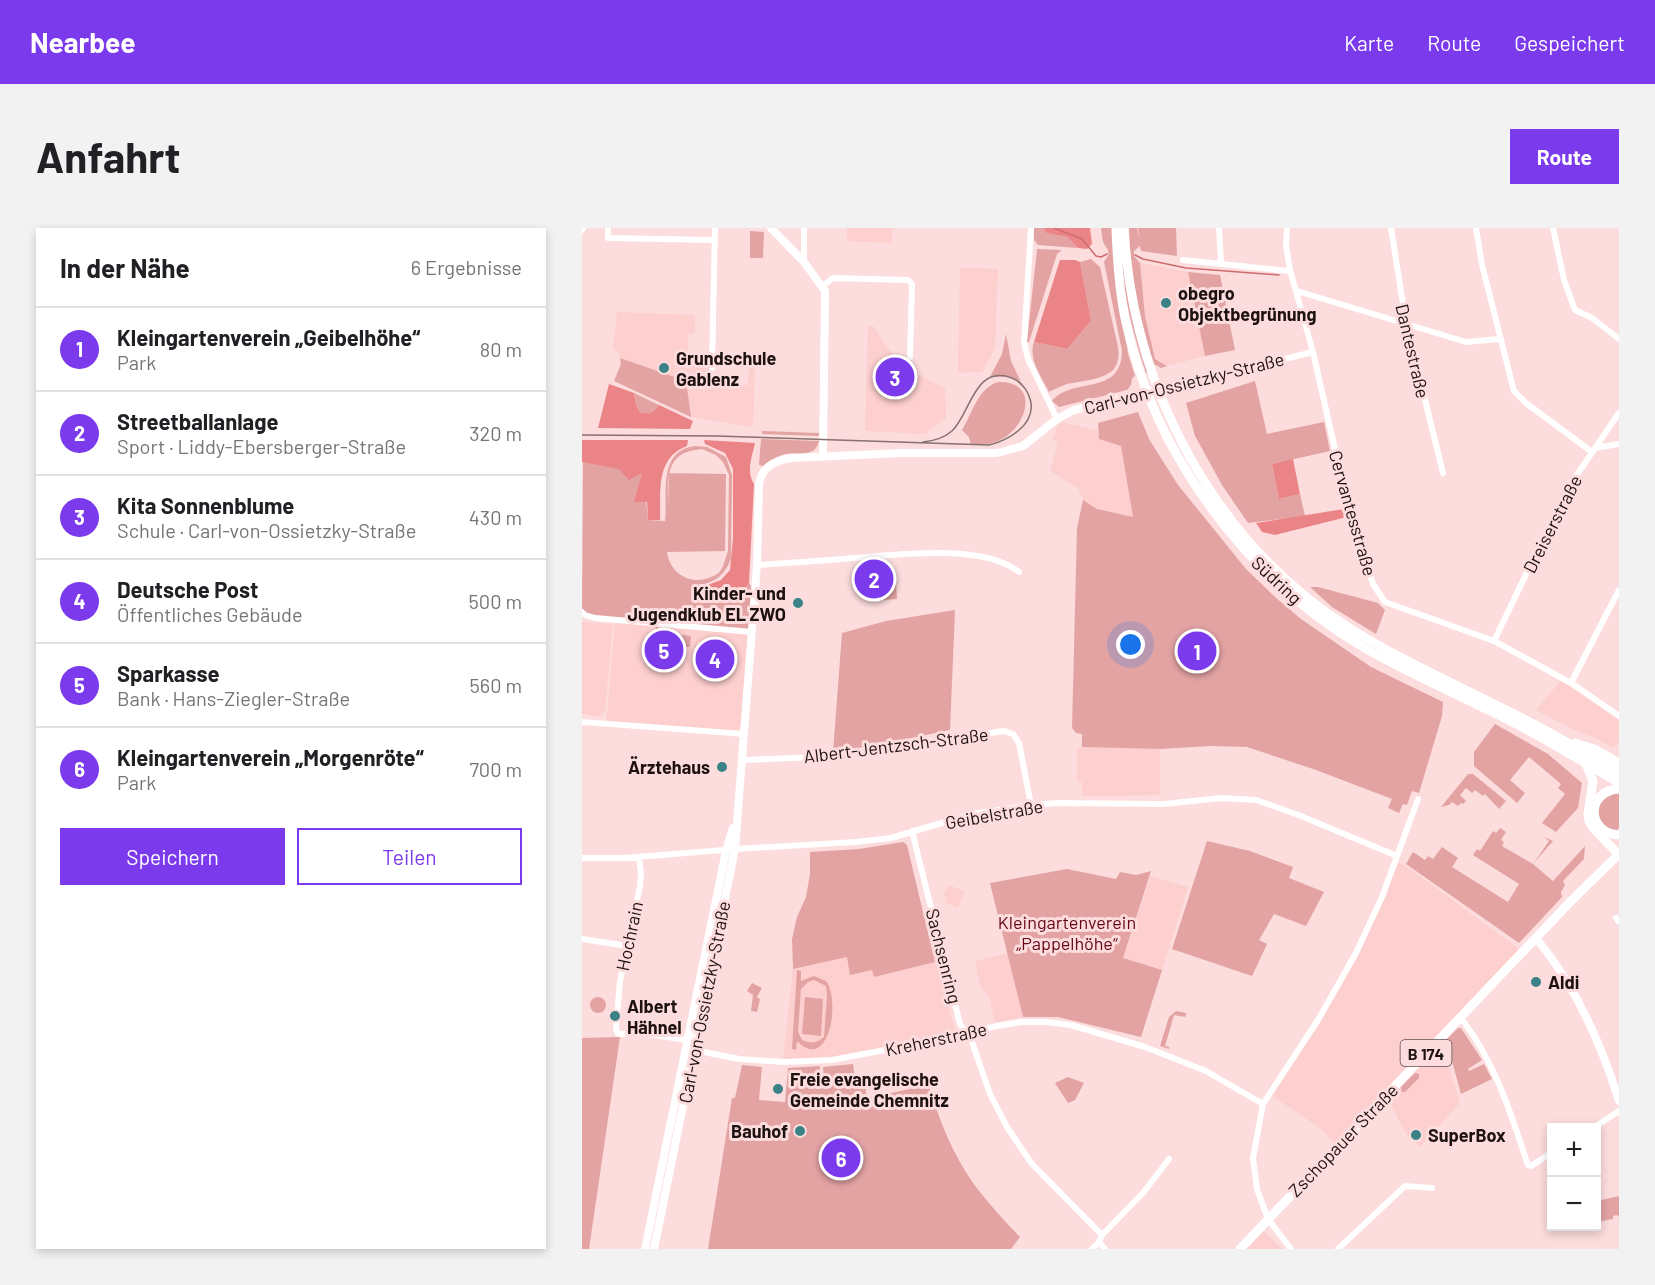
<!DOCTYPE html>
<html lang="de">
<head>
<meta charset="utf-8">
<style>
  body { margin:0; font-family:Barlow,sans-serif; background:#f2f2f2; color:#202124 }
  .controls { position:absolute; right:18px; bottom:18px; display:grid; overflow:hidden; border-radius:0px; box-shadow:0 3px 9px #0003 }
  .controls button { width:54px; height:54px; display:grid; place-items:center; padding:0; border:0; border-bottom:2px solid #e0e0e0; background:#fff; color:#202124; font:30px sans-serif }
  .you { position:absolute; left:549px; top:417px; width:21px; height:21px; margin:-15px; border:4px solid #fff; border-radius:50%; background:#1a73e8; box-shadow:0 0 0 9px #1a73e833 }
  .badge { display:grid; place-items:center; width:39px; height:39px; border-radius:50%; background:#7c3aed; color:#fff; font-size:20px; font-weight:700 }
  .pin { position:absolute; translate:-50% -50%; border:3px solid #fff; box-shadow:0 2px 6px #0006 }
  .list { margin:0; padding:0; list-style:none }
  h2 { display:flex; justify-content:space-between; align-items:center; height:78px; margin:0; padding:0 24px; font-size:26px }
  h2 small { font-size:20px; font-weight:400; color:#757577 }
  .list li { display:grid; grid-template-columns:39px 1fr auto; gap:18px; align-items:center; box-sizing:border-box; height:84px; padding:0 24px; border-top:2px solid #e0e0e0 }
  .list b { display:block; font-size:22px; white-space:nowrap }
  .list p { margin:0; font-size:20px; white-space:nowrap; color:#757577 }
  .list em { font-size:20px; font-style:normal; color:#757577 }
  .actions { display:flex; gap:12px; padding:18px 24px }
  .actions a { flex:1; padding:14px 0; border:2px solid #7c3aed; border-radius:0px; text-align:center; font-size:21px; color:#7c3aed }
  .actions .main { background:#7c3aed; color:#fff }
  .map { position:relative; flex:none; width:1037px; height:1021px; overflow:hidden; border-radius:0px }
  header { display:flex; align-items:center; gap:36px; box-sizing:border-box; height:84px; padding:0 30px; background:#7c3aed; color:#fff }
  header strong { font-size:28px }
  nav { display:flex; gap:33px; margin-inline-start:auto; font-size:21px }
  .intro { display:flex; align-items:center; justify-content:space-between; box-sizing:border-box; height:144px; padding:0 36px }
  h1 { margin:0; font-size:42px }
  .button { padding:15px 27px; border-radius:0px; background:#7c3aed; color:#fff; font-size:21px; font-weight:700 }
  main { display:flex; gap:36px; padding:0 36px }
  aside { flex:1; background:#fff; border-radius:0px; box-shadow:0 3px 9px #0003 }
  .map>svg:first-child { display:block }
</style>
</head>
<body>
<header>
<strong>Nearbee</strong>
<nav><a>Karte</a><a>Route</a><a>Gespeichert</a></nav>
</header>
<div class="intro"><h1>Anfahrt</h1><a class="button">Route</a></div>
<main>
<aside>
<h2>In der Nähe<small>6 Ergebnisse</small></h2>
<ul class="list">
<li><span class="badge">1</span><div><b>Kleingartenverein „Geibelhöhe“</b><p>Park</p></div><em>80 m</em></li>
<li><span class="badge">2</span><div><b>Streetballanlage</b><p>Sport · Liddy-Ebersberger-Straße</p></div><em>320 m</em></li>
<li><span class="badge">3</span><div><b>Kita Sonnenblume</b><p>Schule · Carl-von-Ossietzky-Straße</p></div><em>430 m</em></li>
<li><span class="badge">4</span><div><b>Deutsche Post</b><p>Öffentliches Gebäude</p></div><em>500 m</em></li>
<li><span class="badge">5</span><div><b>Sparkasse</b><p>Bank · Hans-Ziegler-Straße</p></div><em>560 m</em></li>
<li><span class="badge">6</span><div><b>Kleingartenverein „Morgenröte“</b><p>Park</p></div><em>700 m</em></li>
</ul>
<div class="actions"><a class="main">Speichern</a><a>Teilen</a></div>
</aside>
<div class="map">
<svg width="1037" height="1021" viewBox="0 0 1037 1021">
  <rect width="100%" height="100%" fill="#fcdcdc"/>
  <path fill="#fecfcf" d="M265,0H310V15L265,13Z
    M558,35L606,44L623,128L585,138L573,131L563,88Z
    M378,40L416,41L413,120L400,144L376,145Z
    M35,84L113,87V105L106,106V127H113L114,131H127L128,144L158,146V157H166L167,136L173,137L171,199L109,189L32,153L39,136L37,126L31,119Z
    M286,98H291L318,138L363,160L364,190L343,206L283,203Z
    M480,194L517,203V211L539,217L551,290L515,281L501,272L496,260L468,243L476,214L471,212L475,199Z
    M0,394L31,396L23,483L17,488L0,486Z
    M33,394L165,406L168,412L159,501L147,508L24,499Z
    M982,449L1037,487V514L1031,520L1014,510L996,504L954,482Z
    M500,519L578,521V567L501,568L499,553H495V521Z
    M816,635L821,636L937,721L755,917L738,900L689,867L757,762L778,723Z
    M568,648L606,659L580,742L541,731Z
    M366,657L383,663L376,680L363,675L365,671L362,667Z
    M349,710L374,806L250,831H201L211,741Z
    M426,725L441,789L413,794L407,768L399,760L393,733Z
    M857,831L866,838L878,875L838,919L824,906L806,871L841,833L848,840Z
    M682,1003L700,1021H664Z"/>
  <path fill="#e3a3a3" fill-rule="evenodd" d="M452,0H461L464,5L485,9L496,20L456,17L452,12Z
    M519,0H531L546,126L553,148L550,150L549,157L545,162L477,179L470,173C491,148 539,169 540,123L522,34C528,25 528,25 522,16C520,12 520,5 519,0Z
    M539,0L557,115L566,145H564C549,99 536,49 539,0Z
    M547,0H555L557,10L556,0H594L595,28L559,23L558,18L552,23V28L558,35L563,88L573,131L585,138L579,140L572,136C558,92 548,46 547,0Z
    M168,3L182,4L181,30H168Z
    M455,21L480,22L475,26L447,114H445Z
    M509,31L518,39L536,119C537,127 537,135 531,142C521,152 498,153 485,156C479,158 473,161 467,164C459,148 446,131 452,114L485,121L509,93L498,34Z
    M606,44L638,47L653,122L623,128Z
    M424,106L429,133L439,154L427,148L408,149L420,126Z
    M38,130L104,153L109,189L32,153L39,136Z
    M673,153L685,206L742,194L748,223L690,236L697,271L718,266L723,288L666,295L640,257L613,208L604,175Z
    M416,154C461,153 444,204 413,214C405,217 397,217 389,217L387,209L380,202C390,186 396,160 416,154Z
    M52,165L77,177L73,183L65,186L58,184L54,177Z
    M556,184L567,211L596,257L664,341L693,369L719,391L789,439L861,474L860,488L837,565L830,563L825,577L821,576L817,585L806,580L810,571L734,542L665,519L629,518L578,521L500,519V506L494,505L490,500L495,300L501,272L515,281L551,289L539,218L517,211L516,195Z
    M180,203L237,205V208L180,206Z
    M179,211L237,213C233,230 216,224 203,226C195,228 188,233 181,238L177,237Z
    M113,218L125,219L144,229L150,247L149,330C144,346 134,354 118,357L130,366L163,361L167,355L169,358L173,359L170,404L13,390L0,384L1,234L61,244L66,292L83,293C86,266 75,223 113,218ZM120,221L134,227L141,234L147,247L146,323L141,338L137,345C115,360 89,350 85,324L143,323L144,246L87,245L86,279C86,250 82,224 120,221Z
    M296,345L297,355L314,354L315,371L288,373L287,346Z
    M728,359H736L796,375L803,382L794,406L750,379Z
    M373,382L368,502L296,517L251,524L260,405L304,393Z
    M74,399L84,402L89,417L72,415Z
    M92,406L109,408L108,419L94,418Z
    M913,496L966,526L1000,555L996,580L974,604L960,595L983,566L976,560L979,556L947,529L928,552L943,565L935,575L892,538V524Z
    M886,546H891L924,573L917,581L903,566L901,568L893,562L890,565L884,560L878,567L884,573L881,576L879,575L876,578L870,574L867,577L859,579Z
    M1037,565V600L1033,604C1029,602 1023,599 1020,596C1009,581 1022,567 1037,565Z
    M918,600L924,604L919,612L922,614L920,618L951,636L967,613L962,609L971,613L951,636L971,653L1003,618L1002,631L981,653L983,657L979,664L980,669L937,715L824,636L831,624L843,632L846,628L851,631L860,619L876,630L870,639L926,674L937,656L891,627L895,621L898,623L911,603L914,605Z
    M625,613L668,623L711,639L707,650L742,664L724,698L692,686L677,712L685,716L670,748L590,721Z
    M321,614L325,617L353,734L292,749L290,742L268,747L265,729L211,741L210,711L215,689L224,669L228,646V624L277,621Z
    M485,641L534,651L538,644L554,647L569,643L541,730L580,742L559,809L476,789H441L408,655Z
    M215,742L219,743V753L232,748L244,753C259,772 247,846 215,813L214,822L210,821ZM232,752L244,758L245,767L242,809C236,815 228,816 220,812L216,804L219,761L226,754Z
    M170,755L180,760L175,769L178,771L175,784L169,783L171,767L165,763Z
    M223,769L241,771L239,808L220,806Z
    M8 777a8 8 0 1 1 16 0a8 8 0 1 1-16 0Z
    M594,783L604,785L603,789L592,787L583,818L587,819V821L578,818L587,789Z
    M876,800H879L900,832L886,841L887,843L902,836L910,851L879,866L870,833L861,815Z
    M38,809L7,1021H0V810Z
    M271,836L273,851L283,857L285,870L346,857C356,886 366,915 382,941C397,966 418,988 438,1009L429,1021H126L150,870H153L160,837L180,839L177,872L203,874L206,840L238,838L239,854L242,853L241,839Z
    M833,845L837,846V850L823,864H820L819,859Z
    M486,849L502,855L493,872L486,875L473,855Z
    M1037,968V989L1035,987L1031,988V991L1015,994V973Z"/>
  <path fill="#ea8487" d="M461,0H508L510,16L505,21L496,20L485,9L464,5Z
    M478,32H493L498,34L509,93L485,121L452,114Z
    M27,156L52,165L54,177L58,184C67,187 72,185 77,177L111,193L108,201L16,200Z
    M0,212H106L105,218C73,230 79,264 78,292H66L65,274H52L60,245L47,252L37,241L0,234Z
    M122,212L173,215C170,229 164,244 172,256L167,355L163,361C148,363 133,371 120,359L139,352L148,342L151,310V241L143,225L123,216Z
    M711,231L718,266L697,271L690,236Z
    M762,281L765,289L693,307L680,304L674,295Z
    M861,815L870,833L867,836L858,830L855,831L853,823Z"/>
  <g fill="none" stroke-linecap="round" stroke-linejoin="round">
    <path stroke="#cf6b6f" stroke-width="1.5" d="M472,0L500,11L514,28L519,29L525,26
      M553,27L561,31L604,40L697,47"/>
    <path stroke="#fff" stroke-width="6" d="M26,0V10L132,12
      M449,0L442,114L446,131L475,191
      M637,0L639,35
      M705,0L704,17L708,42L731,124L766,279L791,356L803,374L912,413L989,455L1037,488
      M809,0L824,95L861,245
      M894,0L900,37L932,163L944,175L1010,224
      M971,0L982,52L993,82L1010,90L1037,111
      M0,2L1,0
      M601,32L708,43
      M222,34V0
      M241,58L251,50L326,52L330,56L328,129
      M715,63L884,114L917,111
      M130,140L133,0
      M576,162L731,124
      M1013,220L1037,216
      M175,337C207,335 239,333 271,330C316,327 400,315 437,344
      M0,384L3,387L13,390L170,404
      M912,413L972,288L990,254L1037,185
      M989,455L1037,362
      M0,494L162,506
      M160,532L236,529L422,503L431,506L437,515L449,577
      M330,603L378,796L389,811L408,866L425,899L450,936L520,1007
      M57,629L59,645L58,658L38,753L34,800L36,806L59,805L105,812L112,822L157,831L202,834L250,832L356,812L415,798L439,794H464L489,797L563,819L624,843L681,876
      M0,630H43L153,621L274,614L309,610L390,586L449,577L475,575L582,576L639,570L674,572L714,586L815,628
      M1034,690L1037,694
      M0,711L45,718
      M882,794C914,837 929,886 946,937L949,938L969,925
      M1011,900L1037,883
      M517,1014L523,1021
      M510,1021L517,1014L520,1007L561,965L587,931
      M709,1021L686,991L675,961L671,930L681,876L736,792L774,725L800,669L836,571
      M756,1021L823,958L850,960"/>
    <path stroke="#fff" stroke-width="8" d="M189,0L222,34L243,63L241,229
      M954,710C993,757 1019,815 1037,873
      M63,1021L144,623L151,600
      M72,1021L153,621L175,337L177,256C180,238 193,233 209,230L318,225H415L441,218L475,191L492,182L572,163"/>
    <path stroke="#fff" stroke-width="9" d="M534,0C535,30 537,61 543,90C571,225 663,349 781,419C820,442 862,460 902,480C949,502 993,529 1037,555
      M542,0C550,158 631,313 766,399C814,430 867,453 918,479C959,499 998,521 1037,545
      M993,515L1012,521L1037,535
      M1003,534L1011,553L1006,586L1007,593L1011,600L1037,627
      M1037,561C1004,562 1004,605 1037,607
      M658,1021L989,673L1037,626"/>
    <path stroke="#877171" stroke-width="1.5" d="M0,207L134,208L407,217C426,212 452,198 449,175C447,164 440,154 430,150C392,136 389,185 370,203C362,210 351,213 341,214"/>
  </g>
  <g fill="#3a8285" stroke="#fcdcdc" stroke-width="2">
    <circle cx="584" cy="75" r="6"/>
    <circle cx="82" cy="140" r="6"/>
    <circle cx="216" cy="375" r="6"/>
    <circle cx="140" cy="539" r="6"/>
    <circle cx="954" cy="754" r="6"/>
    <circle cx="33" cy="788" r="6"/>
    <circle cx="196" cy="861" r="6"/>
    <circle cx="218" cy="903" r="6"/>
    <circle cx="834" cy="907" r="6"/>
  </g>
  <g text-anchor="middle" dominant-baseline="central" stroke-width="6" stroke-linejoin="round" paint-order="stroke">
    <rect fill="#fcdcdc" stroke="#614e4e" stroke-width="1.5" x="818.5" y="812" width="51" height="26" rx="4.5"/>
    <g font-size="16" font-weight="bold" fill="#1e1111">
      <text x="844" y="825">B 174</text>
    </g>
    <g font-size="18" font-weight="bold" fill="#1e1111" stroke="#fcdcdc" text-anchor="start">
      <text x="596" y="65">obegro<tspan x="596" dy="21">Objektbegrünung</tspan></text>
      <text x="94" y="130">Grundschule<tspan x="94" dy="21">Gablenz</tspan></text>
      <text x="204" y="365" text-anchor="end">Kinder- und<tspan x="204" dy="21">Jugendklub EL ZWO</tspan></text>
      <text x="128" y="539" text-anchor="end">Ärztehaus</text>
      <text x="966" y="754">Aldi</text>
      <text x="45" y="778">Albert<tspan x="45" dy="21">Hähnel</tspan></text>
      <text x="208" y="851">Freie evangelische<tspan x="208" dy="21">Gemeinde Chemnitz</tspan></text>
      <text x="206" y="903" text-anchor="end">Bauhof</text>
      <text x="846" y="907">SuperBox</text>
    </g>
    <g font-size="18" fill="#1e1111" stroke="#fcdcdc">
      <text transform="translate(831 123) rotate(77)">Dantestraße</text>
      <text transform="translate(602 155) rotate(-14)">Carl-von-Ossietzky-Straße</text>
      <text transform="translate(771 285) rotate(74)">Cervantesstraße</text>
      <text transform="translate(970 296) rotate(-63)">Dreiserstraße</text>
      <text transform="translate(695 352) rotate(43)">Südring</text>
      <text transform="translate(314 517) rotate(-7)">Albert-Jentzsch-Straße</text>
      <text transform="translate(412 586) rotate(-10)">Geibelstraße</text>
      <text transform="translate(47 708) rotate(-78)">Hochrain</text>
      <text transform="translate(362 728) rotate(76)">Sachsenring</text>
      <text transform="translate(122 774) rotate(-79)">Carl-von-Ossietzky-Straße</text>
      <text transform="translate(354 811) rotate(-12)">Kreherstraße</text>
      <text transform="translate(761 912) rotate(-46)">Zschopauer Straße</text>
    </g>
    <g font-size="18" fill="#650519" stroke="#fcdcdc">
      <text x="485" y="694">Kleingartenverein<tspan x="485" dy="21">„Pappelhöhe“</tspan></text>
    </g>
  </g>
</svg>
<div class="controls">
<button>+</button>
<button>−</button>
</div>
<div class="you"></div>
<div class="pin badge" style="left:615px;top:423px">1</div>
<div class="pin badge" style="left:292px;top:351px">2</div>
<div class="pin badge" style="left:313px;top:149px">3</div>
<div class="pin badge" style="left:133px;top:431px">4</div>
<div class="pin badge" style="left:82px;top:422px">5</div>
<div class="pin badge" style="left:259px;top:930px">6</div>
</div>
</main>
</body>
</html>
